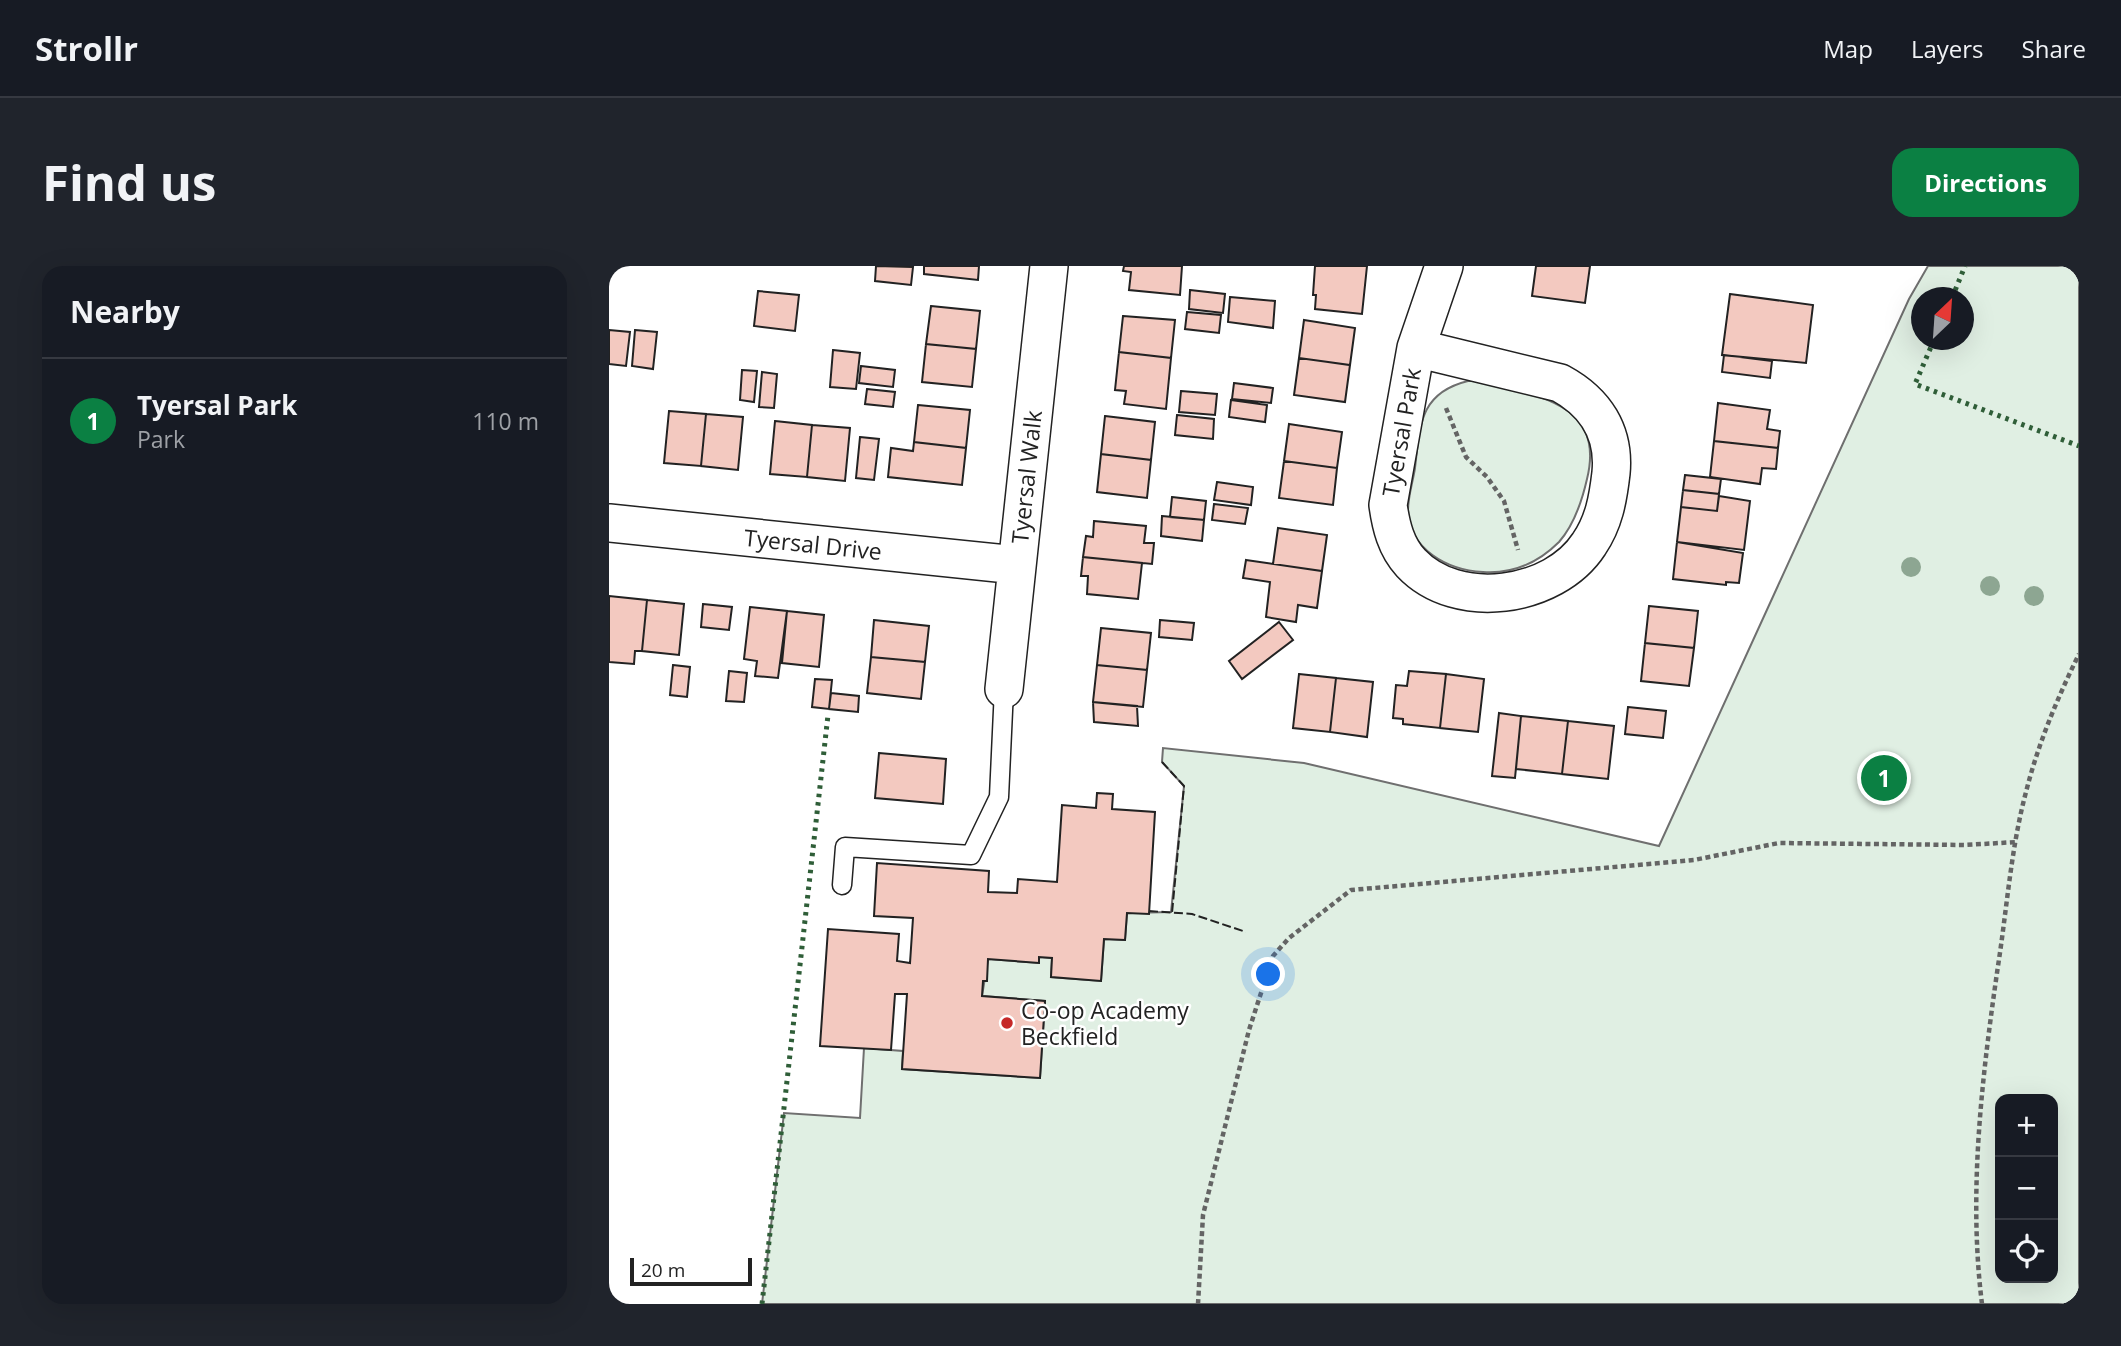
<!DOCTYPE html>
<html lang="en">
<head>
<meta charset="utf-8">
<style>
  body { margin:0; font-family:"Open Sans",sans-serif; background:#20242c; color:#f1f3f6 }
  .controls { position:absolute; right:21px; bottom:21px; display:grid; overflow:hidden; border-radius:14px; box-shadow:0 7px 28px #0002 }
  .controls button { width:63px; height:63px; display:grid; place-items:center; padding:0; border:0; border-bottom:2px solid #363941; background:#171b24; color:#f1f3f6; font:35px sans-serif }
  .compass { position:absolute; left:1302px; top:21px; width:63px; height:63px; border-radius:50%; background:#171b24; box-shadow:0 7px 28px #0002; rotate:25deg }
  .scale { position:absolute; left:21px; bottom:18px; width:122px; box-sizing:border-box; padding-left:7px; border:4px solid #222; border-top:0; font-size:19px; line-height:24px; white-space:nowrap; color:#222; -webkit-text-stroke:5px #fff; paint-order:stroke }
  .you { position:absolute; left:660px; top:709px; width:24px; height:24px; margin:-18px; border:5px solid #fff; border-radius:50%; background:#1a73e8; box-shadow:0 0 0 10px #1a73e833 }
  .badge { display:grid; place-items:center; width:46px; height:46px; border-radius:50%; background:#0b8043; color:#fff; font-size:23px; font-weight:700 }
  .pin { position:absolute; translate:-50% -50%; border:4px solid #fff; box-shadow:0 2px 7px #0006 }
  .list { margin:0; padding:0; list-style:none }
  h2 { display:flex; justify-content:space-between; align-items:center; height:91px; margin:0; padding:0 28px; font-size:30px }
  h2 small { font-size:23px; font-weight:400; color:#9ea1a6 }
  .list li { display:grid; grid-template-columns:46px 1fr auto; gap:21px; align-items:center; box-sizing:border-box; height:126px; padding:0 28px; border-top:2px solid #363941 }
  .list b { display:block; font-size:26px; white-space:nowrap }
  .list p { margin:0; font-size:23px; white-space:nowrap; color:#9ea1a6 }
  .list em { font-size:23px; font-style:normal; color:#9ea1a6 }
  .icon { flex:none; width:38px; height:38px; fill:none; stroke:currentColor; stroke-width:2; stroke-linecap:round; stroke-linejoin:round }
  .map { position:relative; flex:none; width:1470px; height:1038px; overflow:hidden; border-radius:21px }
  header { display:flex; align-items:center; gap:42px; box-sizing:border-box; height:98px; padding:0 35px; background:#171b24; border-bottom:2px solid #363941 }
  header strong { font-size:33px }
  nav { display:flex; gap:38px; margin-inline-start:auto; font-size:24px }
  .intro { display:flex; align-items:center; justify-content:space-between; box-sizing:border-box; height:168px; padding:0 42px }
  h1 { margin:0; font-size:49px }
  .button { padding:18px 32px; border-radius:21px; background:#0b8043; color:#fff; font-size:24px; font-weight:700 }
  main { display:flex; gap:42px; padding:0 42px }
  aside { flex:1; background:#171b24; border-radius:21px; box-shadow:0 7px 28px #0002 }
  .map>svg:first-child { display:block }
</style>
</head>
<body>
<header>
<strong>Strollr</strong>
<nav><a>Map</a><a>Layers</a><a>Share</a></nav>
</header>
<div class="intro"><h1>Find us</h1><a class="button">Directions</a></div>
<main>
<aside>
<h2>Nearby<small></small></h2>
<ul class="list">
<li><span class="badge">1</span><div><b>Tyersal Park</b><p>Park</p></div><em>110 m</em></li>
</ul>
</aside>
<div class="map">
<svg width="1470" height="1038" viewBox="0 0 1470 1038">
  <rect width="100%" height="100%" fill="#fff"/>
  <path fill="#e0efe3" stroke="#6f6f6f" stroke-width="2" fill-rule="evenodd" d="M1319,0H1470V1038H153L175,847L251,852L255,782L294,785L293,803L431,812L436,735L373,730L379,693L430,697V691L443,692L442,711L492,715L495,673L516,674L518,647L562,646L575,520L553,496L554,482L695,497L1050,580L1300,33ZM1312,32H1354V74H1312ZM1391,833H1444V1012H1391Z
    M859,115H871C927,130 997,136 978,213C973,235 965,259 950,276C929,297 903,308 874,306C839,304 800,284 799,244C799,231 804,215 806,202C811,160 810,127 859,115Z"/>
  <path fill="#f3c9c0" stroke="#222" stroke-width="2" d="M267,0L304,1L302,19L266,15Z
    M315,0H370L369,14L315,8Z
    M515,0H573L571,29L520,24L522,6L514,5Z
    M706,0H758L753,48L706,43L707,29H704Z
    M927,0H981L976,37L923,30Z
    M581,24L616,28L614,47L580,43Z
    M149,25L190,29L186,65L145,60Z
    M1121,28L1204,39L1197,97L1113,89Z
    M621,31L666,35L664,62L619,56Z
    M322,40L371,45L367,83L317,78Z
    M578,46L612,49L610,67L576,63Z
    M514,50L566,54L562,92L510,86Z
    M695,54L746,62L741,99L690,92Z
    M0,64L21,66L17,100L0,98Z
    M26,64L48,66L44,103L23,100Z
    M317,78L367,83L363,121L313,116Z
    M224,84L251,87L247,123L221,121Z
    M510,86L562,92L557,143L515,138L517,125L506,124Z
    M1115,89L1163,95L1161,112L1113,106Z
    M690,92L741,99L736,136L685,129Z
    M252,100L286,104L284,121L250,117Z
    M133,104L148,105L145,136L131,134Z
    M153,106L168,108L165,142L150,141Z
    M625,117L664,122L662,137L623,133Z
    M258,123L286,126L284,141L256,138Z
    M572,125L608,128L606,149L570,146Z
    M622,134L658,139L656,156L620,151Z
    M1109,137L1161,144L1158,163L1171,165L1169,182L1105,175Z
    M309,139L361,144L357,182L305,176Z
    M60,145L97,148L92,200L55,197Z
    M97,148L134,151L129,204L92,200Z
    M568,149L605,153L604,173L566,169Z
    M496,150L546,156L542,194L492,188Z
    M166,155L203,159L198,211L161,208Z
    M680,158L733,166L728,202L675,195Z
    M203,159L241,162L236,215L198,211Z
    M251,171L270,173L265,214L247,212Z
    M1105,175L1169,182L1167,203L1153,202L1151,218L1101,211Z
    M305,176L357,182L353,219L279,211L282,182L304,185Z
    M492,188L542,194L538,232L488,226Z
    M675,195L728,202L724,239L670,232Z
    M1076,209L1112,213L1110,228L1074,224Z
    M608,216L644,221L642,239L605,234Z
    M1074,224L1110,228L1108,245L1072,241Z
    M1110,230L1141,235L1135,284L1068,276L1072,241L1108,245Z
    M563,231L597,235L595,254L561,251Z
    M605,238L639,242L636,258L603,254Z
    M553,250L595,254L593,275L552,270Z
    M485,255L537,260L535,277H545L543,298L474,291L477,270L484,271Z
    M669,262L718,269L713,305L664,298Z
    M1068,276L1134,287L1130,317L1117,316V319L1064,313Z
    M474,291L533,297L529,333L478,328L479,310H472Z
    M637,294L713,305L708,342L689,339L687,356L657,351L661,316L634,312Z
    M0,330L38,334L33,385H26L25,398L0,396Z
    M38,334L75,338L70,389L33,385Z
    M94,338L123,341L120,364L92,361Z
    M1040,340L1089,345L1085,382L1036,377Z
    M141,341L178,345L169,412L146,410L148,395L135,393Z
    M178,345L215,349L210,401L173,397Z
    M265,354L320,360L316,396L262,391Z
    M551,354L585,357L583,374L550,371Z
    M670,356L684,374L633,413L620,395Z
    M492,362L542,367L538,404L488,399Z
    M1036,377L1085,382L1080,420L1032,415Z
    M262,391L316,396L312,433L258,427Z
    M64,399L81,401L78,431L61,429Z
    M488,399L538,404L534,441L484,436Z
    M120,405L138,407L135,436L117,435Z
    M800,405L837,408L831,462L794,458V453L784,452L787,419L798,420Z
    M690,408L727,412L721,466L684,462Z
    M837,408L875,413L869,466L831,462Z
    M727,412L764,416L758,471L721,466Z
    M206,413L223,414L220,443L203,441Z
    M222,427L250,430L249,446L220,443Z
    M484,436L528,440L529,460L485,456Z
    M1019,441L1057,445L1054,472L1016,468Z
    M890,447L912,450L906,512L883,510Z
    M912,450L959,455L953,508L907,503Z
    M959,455L1005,460L999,513L953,508Z
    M270,487L337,493L334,538L266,532Z
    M488,527L504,528L503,543L546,546L540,648L518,647L516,674L495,673L492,715L442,711L443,692L430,691V697L379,693L378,715H374L373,730L436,735L431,812L293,803L298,728H286L282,784L211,780L219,663L290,668L288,695L301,697L304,652L265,650L268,597L380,605L379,626L408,627L409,613L448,616L453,539L487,542Z"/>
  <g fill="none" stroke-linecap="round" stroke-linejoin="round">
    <defs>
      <path id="lane" d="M233,619L236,581L362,589L390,531L395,423"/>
      <path id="street" d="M807,82L951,117C986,136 1006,166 1002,207C999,233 995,256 980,278C945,332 848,346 802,297C787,281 782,260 779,239L807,82L835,0
        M0,257L408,299
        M395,423L440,0"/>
    </defs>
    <use href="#lane" stroke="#222" stroke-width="21"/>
    <use href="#street" stroke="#222" stroke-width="40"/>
    <path stroke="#646464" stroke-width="4.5" stroke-dasharray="5 3.5" stroke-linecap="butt" d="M837,142L857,191L878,211L895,235L909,284
      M589,1038L594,949L640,764L664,690L680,672L742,624L1085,594L1170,577L1356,579L1408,576
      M1373,1038C1359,927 1373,810 1389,700C1398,642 1402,582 1417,526C1429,478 1448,433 1470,388"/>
    <use href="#lane" stroke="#fff" stroke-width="18"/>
    <use href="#street" stroke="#fff" stroke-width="37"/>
    <path stroke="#2f5e38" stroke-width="5" stroke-dasharray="3.5 5" stroke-linecap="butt" d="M1343,32L1356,0
      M1325,74L1306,118L1470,180
      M153,1038L219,449"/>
    <path stroke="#222" stroke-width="2" stroke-dasharray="9 3.5" stroke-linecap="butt" d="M553,496L575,520L563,647
      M540,645L583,648L637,666"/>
  </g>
  <g fill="#8da692">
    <circle cx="1302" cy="301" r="10"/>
    <circle cx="1381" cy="320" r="10"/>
    <circle cx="1425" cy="330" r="10"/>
  </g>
  <circle fill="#c62828" stroke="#fff" stroke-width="2.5" cx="398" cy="757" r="7"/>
  <g text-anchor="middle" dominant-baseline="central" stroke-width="5" stroke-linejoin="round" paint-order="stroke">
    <g font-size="23" fill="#222" stroke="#fff">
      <text transform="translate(792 166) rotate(-80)">Tyersal Park</text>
      <text transform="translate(417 211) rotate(-84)">Tyersal Walk</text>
      <text transform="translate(204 278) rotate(6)">Tyersal Drive</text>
    </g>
    <g font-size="23" fill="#222" stroke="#fff" text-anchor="start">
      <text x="412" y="744">Co-op Academy<tspan x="412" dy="26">Beckfield</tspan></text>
    </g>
  </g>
</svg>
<div class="controls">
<button>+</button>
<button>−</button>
<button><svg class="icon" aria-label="locate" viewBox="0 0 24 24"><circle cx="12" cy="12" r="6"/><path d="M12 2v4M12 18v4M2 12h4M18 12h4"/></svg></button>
</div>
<svg class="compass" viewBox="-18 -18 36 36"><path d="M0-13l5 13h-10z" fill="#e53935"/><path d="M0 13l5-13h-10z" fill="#9ea1a6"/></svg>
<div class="scale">20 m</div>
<div class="you"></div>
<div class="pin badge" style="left:1275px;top:512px">1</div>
</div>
</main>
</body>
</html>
